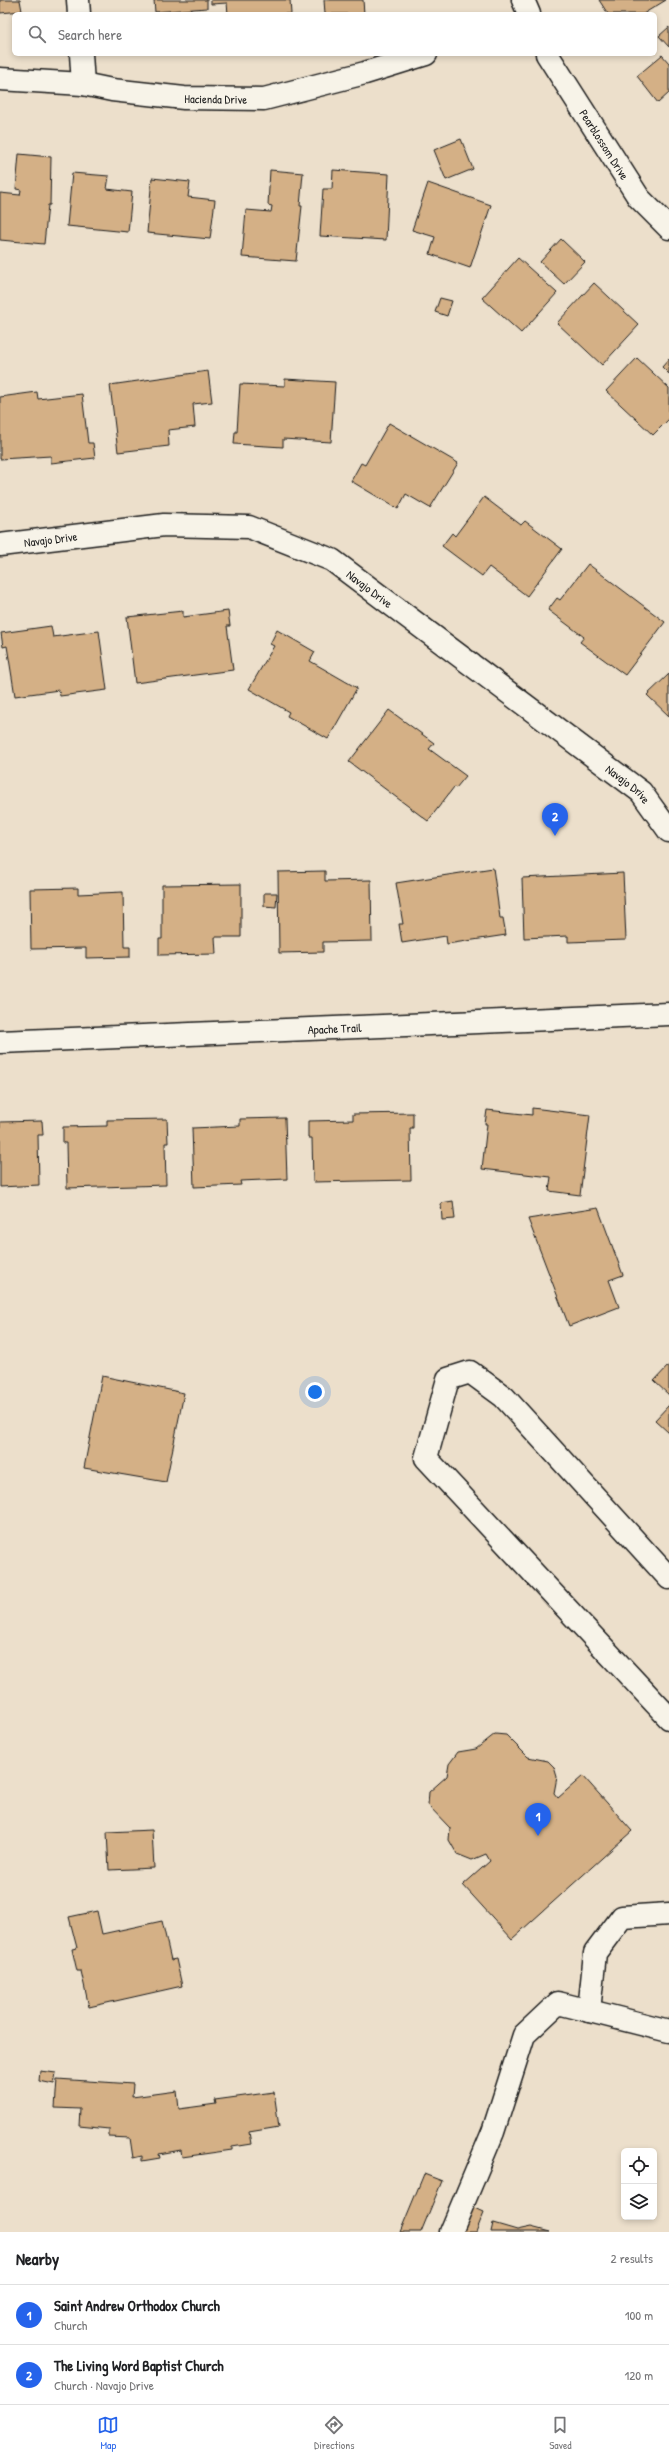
<!DOCTYPE html>
<html lang="en">
<head>
<meta charset="utf-8">
<style>
  body { margin:0; font-family:"Patrick Hand",sans-serif; background:#f2f2f2; color:#202124 }
  .controls { position:absolute; right:12px; bottom:12px; display:grid; overflow:hidden; border-radius:6px; box-shadow:0 2px 6px #0003 }
  .controls button { width:36px; height:36px; display:grid; place-items:center; padding:0; border:0; border-bottom:1px solid #e0e0e0; background:#fff; color:#202124; font:20px sans-serif }
  .you { position:absolute; left:315px; top:1392px; width:14px; height:14px; margin:-10px; border:3px solid #fff; border-radius:50%; background:#1a73e8; box-shadow:0 0 0 6px #1a73e833 }
  .badge { display:grid; place-items:center; width:26px; height:26px; border-radius:50%; background:#2563eb; color:#fff; font-size:13px; font-weight:700 }
  .pin { position:absolute; translate:-50% -33px; filter:drop-shadow(0 1px 2px #0008) }
  .pin::after { content:''; position:absolute; top:21px; width:14px; height:12px; background:inherit; clip-path:polygon(0 0,100% 0,50% 100%) }
  .list { margin:0; padding:0; list-style:none }
  h2 { display:flex; justify-content:space-between; align-items:center; height:52px; margin:0; padding:0 16px; font-size:17px }
  h2 small { font-size:13px; font-weight:400; color:#757577 }
  .list li { display:grid; grid-template-columns:26px 1fr auto; gap:12px; align-items:center; box-sizing:border-box; height:60px; padding:0 16px; border-top:1px solid #e0e0e0 }
  .list b { display:block; font-size:15px; white-space:nowrap }
  .list p { margin:0; font-size:13px; white-space:nowrap; color:#757577 }
  .list em { font-size:13px; font-style:normal; color:#757577 }
  .icon { flex:none; width:22px; height:22px; fill:none; stroke:currentColor; stroke-width:2; stroke-linecap:round; stroke-linejoin:round }
  .map { position:relative; flex:none; width:669px; height:2232px; overflow:hidden }
  .search { position:absolute; background:#fff; box-shadow:0 2px 6px #0003; left:12px; right:12px; top:12px; height:44px; display:flex; align-items:center; gap:10px; box-sizing:border-box; padding:0 14px; border-radius:6px; color:#757577; font-size:15px }
  .sheet { height:172px; background:#fff }
  nav { display:flex; justify-content:space-around; align-items:center; box-sizing:border-box; height:56px; border-top:1px solid #e0e0e0; background:#fff; font-size:11px; color:#757577 }
  nav a { display:grid; justify-items:center; gap:2px }
  nav .on { color:#2563eb }
  .map>svg:first-child { display:block }
</style>
</head>
<body>
<div class="map">
<svg width="669" height="2232" viewBox="0 0 669 2232">
  <rect width="100%" height="100%" fill="#ecdfcb"/>
  <filter id="ink" filterUnits="userSpaceOnUse"><feTurbulence type="fractalNoise" baseFrequency=".025" numOctaves="2"/><feDisplacementMap in="SourceGraphic" scale="8" xChannelSelector="R" yChannelSelector="G"/><feConvolveMatrix kernelMatrix="1 2 1 2 8 2 1 2 1" color-interpolation-filters="sRGB"/></filter>
  <g filter="url(#ink)">
    <path fill="#d4b086" stroke="#1c1c1c" d="M0,0H20L22,11L0,13Z
      M154,0H207V8L155,12Z
      M211,0H290L291,14H228L227,3L211,4Z
      M324,0H363L364,14H325Z
      M599,0H666L643,14H608Z
      M669,27V47L659,36Z
      M662,55L669,63V93L658,103L637,76Z
      M461,139L473,169L446,180L434,150Z
      M19,154L51,157L50,205H48L44,244L0,240V193L20,195L21,190L16,189Z
      M270,170L303,173L300,206H302L296,261L242,257L246,210L271,212L272,206L268,205Z
      M333,170L389,174L386,240L320,236L323,189H332Z
      M72,173L109,176L107,189L132,192L128,232L67,226Z
      M152,178L190,182L188,197L215,200L210,239L147,233Z
      M428,183L491,205L470,268L430,254L435,237L412,230Z
      M561,239L585,262L564,284L540,262Z
      M518,258L557,293L521,333L482,298Z
      M594,283L639,325L602,365L557,323Z
      M440,298L452,301L447,316L435,312Z
      M637,358L669,388V419L653,435L606,391Z
      M669,359V374L662,367Z
      M208,371L212,402L193,404L195,427L168,430L169,446L118,452L110,385Z
      M285,379L335,382L331,442L283,439V447L234,444L235,432H237L240,384L285,386Z
      M37,392L38,399L82,394L88,443H93L95,458L51,463V456L0,459V397Z
      M389,423L458,463L430,508L406,494L398,509L351,481L361,463L365,465Z
      M484,497L521,525L525,521L562,549L527,596L489,567L482,576L442,546L452,533L455,536Z
      M588,564L665,622L625,675L580,642L584,637L548,610L557,598L560,600Z
      M183,611V617L228,611L230,626H227L233,670L135,683L127,617Z
      M51,626L53,637L99,631L107,690L60,696L59,690L15,696L7,646L3,647L1,633Z
      M277,630L315,652L310,661L357,688L328,739L287,716L289,712L249,689L274,646L270,644Z
      M669,674V716L647,695Z
      M389,710L434,743L429,749L466,776L456,788L454,787L428,821L349,762Z
      M493,868L500,918H503L506,935L447,944L446,936L402,943L399,924H403L396,883Z
      M325,871V881L371,880L372,941L323,942V952L279,953L278,872Z
      M623,873L626,940L568,942V936L524,938L522,878Z
      M241,884V937H215L216,954L159,955V939H162V885Z
      M78,888V894L123,892L124,947H130V957L86,958V948L31,949L30,889Z
      M264,893H277L276,907L264,906Z
      M532,1108L590,1115L580,1195L549,1191L551,1177L482,1169L487,1124H485L487,1110L532,1115Z
      M413,1113V1128H410L411,1180L313,1182L312,1138H308V1121L353,1120V1114Z
      M285,1118L287,1179L240,1181L241,1185L194,1187L192,1128L240,1126V1119Z
      M167,1119L168,1143H165L166,1185L67,1188L66,1143H63V1127L107,1126V1120Z
      M42,1121L43,1135H38L39,1185L0,1187V1122Z
      M453,1201L455,1219L442,1220L441,1203Z
      M598,1208L623,1275L609,1280L619,1307L569,1326L528,1219Z
      M669,1365V1395L654,1381Z
      M102,1376L184,1393L166,1482L84,1468Z
      M669,1405V1433L655,1420Z
      M495,1734L506,1735L528,1757L548,1761L554,1767L557,1777L554,1793L558,1798L583,1776L632,1831L512,1939L463,1885L490,1861L486,1854L472,1860L457,1854L449,1840L450,1828L428,1805L429,1792L447,1776L449,1764L458,1752L476,1749Z
      M152,1830L154,1868L109,1870L107,1832Z
      M97,1911L102,1934L162,1921L171,1960L176,1959L182,1986L89,2007L81,1971H77L72,1949L77,1948L69,1917Z
      M40,2071L56,2073L54,2084L39,2081Z
      M57,2079L133,2084L132,2097L177,2091L179,2109L216,2104L215,2100L274,2092L279,2127L249,2132L251,2144L232,2147V2150L182,2157L181,2150L159,2154L160,2158L142,2161V2156L133,2158L130,2138L109,2137V2129L79,2126L80,2109L55,2108Z
      M424,2174L442,2181L421,2232H400Z
      M471,2206L484,2212L476,2232H460Z
      M493,2223L517,2230L531,2227L550,2232H491Z"/>
    <g fill="none" stroke-linecap="round" stroke-linejoin="round">
      <defs>
        <g id="minor">
          <path d="M78,0L79,14"/>
          <path d="M523,0L529,14"/>
          <path d="M81,54L83,84"/>
          <path id="s1" d="M547,54L639,198L669,228"/>
          <path id="s2" d="M0,79L83,84L112,90L184,98L264,99L365,73L426,54"/>
          <path id="s3" d="M0,545L164,525L249,527L332,560L641,792L669,831"/>
          <path id="s4" d="M0,1042L669,1014"/>
          <path d="M669,1578L504,1397L470,1372L448,1379L426,1458L669,1718"/>
          <path d="M589,2011L595,1953L622,1917L669,1914"/>
          <path d="M451,2232L493,2132L524,2035L558,2003L669,2031"/>
        </g>
      </defs>
      <use href="#minor" stroke="#1c1c1c" stroke-width="25"/>
      <use href="#minor" stroke="#f7f3e8" stroke-width="22"/>
    </g>
  </g>
  <g text-anchor="middle" dominant-baseline="central" stroke-width="4" stroke-linejoin="round" paint-order="stroke">
    <g font-size="12" fill="#1c1c1c" stroke="#f7f3e8">
      <text stroke="none"><textPath href="#s2" startOffset="217">Hacienda Drive</textPath></text>
      <text stroke="none"><textPath href="#s1" startOffset="107">Pearblossom Drive</textPath></text>
      <text stroke="none"><textPath href="#s3" startOffset="51">Navajo Drive</textPath></text>
      <text stroke="none"><textPath href="#s3" startOffset="387">Navajo Drive</textPath></text>
      <text stroke="none"><textPath href="#s3" startOffset="711">Navajo Drive</textPath></text>
      <text stroke="none"><textPath href="#s4" startOffset="335">Apache Trail</textPath></text>
    </g>
  </g>
</svg>
<div class="controls">
<button><svg class="icon" aria-label="locate" viewBox="0 0 24 24"><circle cx="12" cy="12" r="6"/><path d="M12 2v4M12 18v4M2 12h4M18 12h4"/></svg></button>
<button><svg class="icon" aria-label="layers" viewBox="0 0 24 24"><path d="M12 4l9 5-9 5-9-5zM3 14l9 5 9-5"/></svg></button>
</div>
<div class="you"></div>
<div class="pin badge" style="left:538px;top:1836px">1</div>
<div class="pin badge" style="left:555px;top:836px">2</div>
<div class="search"><svg class="icon" aria-label="search" viewBox="0 0 24 24"><circle cx="10" cy="10" r="6"/><path d="M15 15l6 6"/></svg>Search here</div>
</div>
<section class="sheet">
<h2>Nearby<small>2 results</small></h2>
<ul class="list">
<li><span class="badge">1</span><div><b>Saint Andrew Orthodox Church</b><p>Church</p></div><em>100 m</em></li>
<li><span class="badge">2</span><div><b>The Living Word Baptist Church</b><p>Church · Navajo Drive</p></div><em>120 m</em></li>
</ul>
</section>
<nav>
<a class="on"><svg class="icon" aria-label="map" viewBox="0 0 24 24"><path d="M3 6l6-2 6 2 6-2v14l-6 2-6-2-6 2zM9 4v14M15 6v14"/></svg>Map</a>
<a><svg class="icon" aria-label="directions" viewBox="0 0 24 24"><path d="M12 3l9 9-9 9-9-9zM9 14v-3h6M13 9l2 2-2 2"/></svg>Directions</a>
<a><svg class="icon" aria-label="saved" viewBox="0 0 24 24"><path d="M7 4h10v16l-5-4-5 4z"/></svg>Saved</a>
</nav>
</body>
</html>
